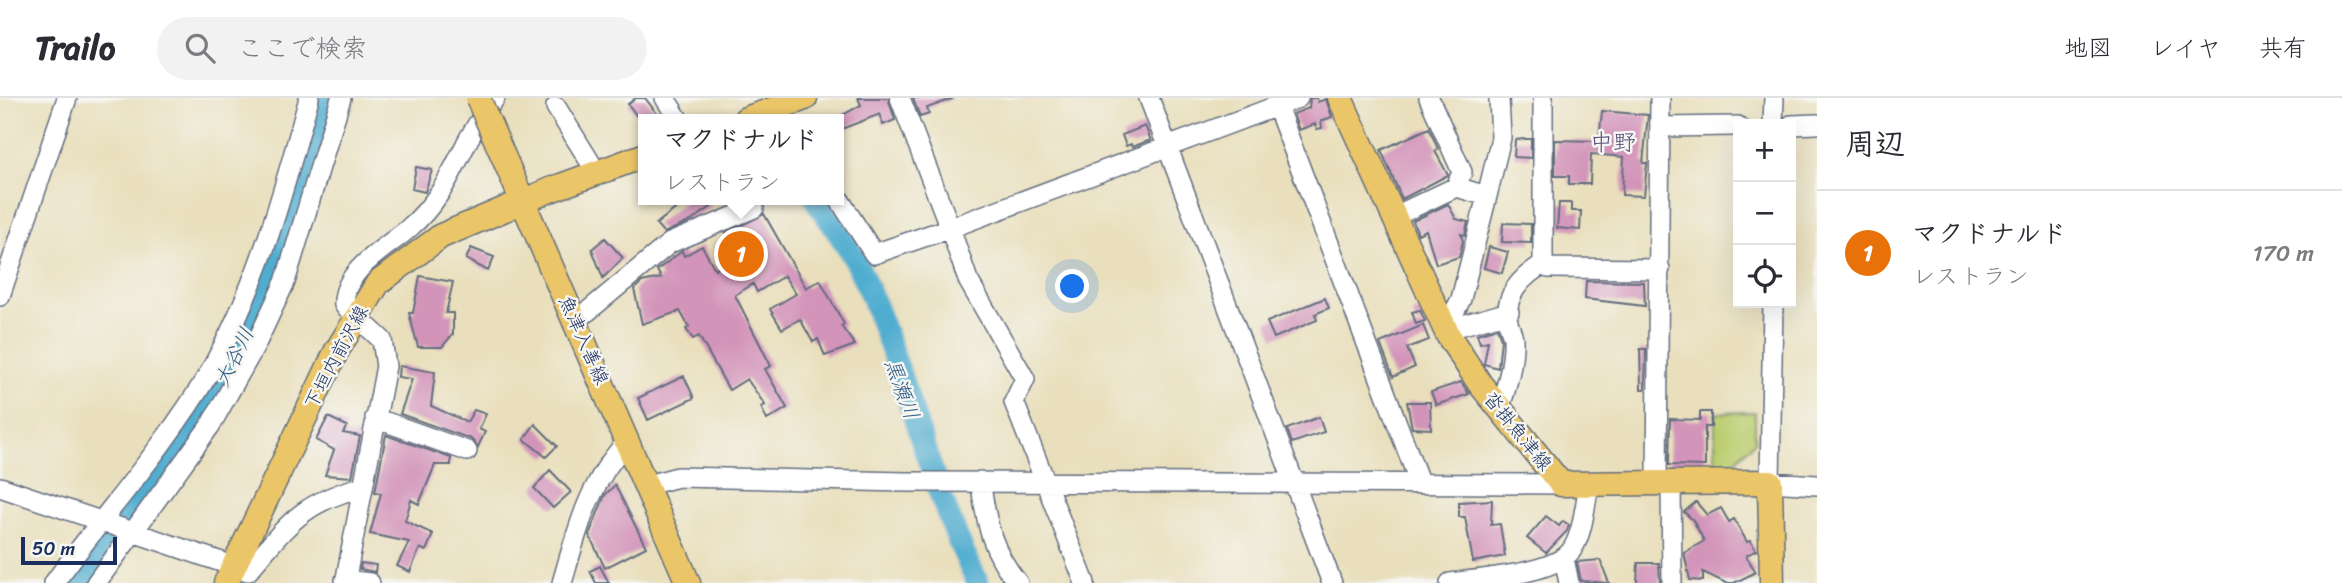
<!DOCTYPE html>
<html lang="ja">
<head>
<meta charset="utf-8">
<style>
  body { margin:0; font-family:Sriracha,"Klee One",sans-serif; background:#f2f2f3; color:#2b2b33 }
  .controls { position:absolute; right:21px; top:21px; display:grid; overflow:hidden; border-radius:0px; box-shadow:0 7px 28px #0002 }
  .controls button { width:63px; height:63px; display:grid; place-items:center; padding:0; border:0; border-bottom:2px solid #e1e1e2; background:#fff; color:#2b2b33; font:35px sans-serif }
  .scale { position:absolute; left:21px; bottom:18px; width:96px; box-sizing:border-box; padding-left:7px; border:4px solid #1b2f5e; border-top:0; font-size:19px; line-height:24px; white-space:nowrap; color:#1b2f5e; -webkit-text-stroke:5px #f6f6f2; paint-order:stroke }
  .you { position:absolute; left:1073px; top:189px; width:24px; height:24px; margin:-18px; border:5px solid #fff; border-radius:50%; background:#1a73e8; box-shadow:0 0 0 10px #1a73e833 }
  .badge { display:grid; place-items:center; width:46px; height:46px; border-radius:50%; background:#1f6fb2; color:#fff; font-size:23px; font-weight:700 }
  .pin { position:absolute; translate:-50% -50%; border:4px solid #fff; box-shadow:0 2px 7px #0006 }
  .popup { position:absolute; left:638px; top:16px; width:206px; height:91px; box-sizing:border-box; display:grid; place-content:center; border-radius:0px; background:#fff; filter:drop-shadow(0 2px 5px #0005); font-size:23px; white-space:nowrap; color:#7c7c81 }
  .popup b { font-size:26px; color:#2b2b33 }
  .popup::after { content:''; position:absolute; left:50%; top:100%; margin-left:-14px; border:14px solid transparent; border-top-color:#fff }
  .list { margin:0; padding:0; list-style:none }
  h2 { display:flex; justify-content:space-between; align-items:center; height:91px; margin:0; padding:0 28px; font-size:30px }
  h2 small { font-size:23px; font-weight:400; color:#7c7c81 }
  .list li { display:grid; grid-template-columns:46px 1fr auto; gap:21px; align-items:center; box-sizing:border-box; height:126px; padding:0 28px; border-top:2px solid #e1e1e2 }
  .list b { display:block; font-size:26px; white-space:nowrap }
  .list p { margin:0; font-size:23px; white-space:nowrap; color:#7c7c81 }
  .list em { font-size:23px; font-style:normal; color:#7c7c81 }
  .icon { flex:none; width:38px; height:38px; fill:none; stroke:currentColor; stroke-width:2; stroke-linecap:round; stroke-linejoin:round }
  .map { position:relative; flex:none; width:1817px; height:485px; overflow:hidden }
  header { display:flex; align-items:center; gap:42px; box-sizing:border-box; height:98px; padding:0 35px; background:#fff; border-bottom:2px solid #e1e1e2 }
  header strong { font-size:33px }
  nav { display:flex; gap:38px; margin-inline-start:auto; font-size:24px }
  .search { width:490px; height:63px; background:#f2f2f3; display:flex; align-items:center; gap:18px; box-sizing:border-box; padding:0 24px; border-radius:38px; color:#7c7c81; font-size:26px }
  main { display:flex }
  aside { flex:1; background:#fff }
  .map>svg:first-child { display:block }
</style>
</head>
<body>
<header>
<strong>Trailo</strong>
<div class="search"><svg class="icon" aria-label="search" viewBox="0 0 24 24"><circle cx="10" cy="10" r="6"/><path d="M15 15l6 6"/></svg>ここで検索</div>
<nav><a>地図</a><a>レイヤ</a><a>共有</a></nav>
</header>
<main>
<div class="map">
<svg width="1817" height="485" viewBox="0 0 1817 485">
  <rect width="100%" height="100%" fill="#f6f6f2"/>
  <filter id="ink" filterUnits="userSpaceOnUse"><feTurbulence type="fractalNoise" baseFrequency=".0143" numOctaves="2"/><feDisplacementMap in="SourceGraphic" scale="14" xChannelSelector="R" yChannelSelector="G"/><feConvolveMatrix kernelMatrix="1 2 1 2 8 2 1 2 1" color-interpolation-filters="sRGB"/></filter>
  <filter id="wash" filterUnits="userSpaceOnUse"><feTurbulence type="fractalNoise" baseFrequency=".00686" numOctaves="4" result="noise"/><feDisplacementMap in="SourceGraphic" scale="28" xChannelSelector="R" yChannelSelector="G"/><feGaussianBlur stdDeviation="1.57" result="paint"/><feColorMatrix in="noise" values="0 0 0 0 0 0 0 0 0 0 0 0 0 0 0 0 0 1.4 0 .05"/><feComposite in="paint" operator="in"/></filter>
  <g filter="url(#wash)">
    <rect width="100%" height="100%" fill="#e9dfbc"/>
    <path fill="#bbcd70" stroke="#6b7e67" stroke-width="2" d="M1755,314V343L1730,369L1715,370V315Z"/>
    <g fill="none" stroke-linecap="round" stroke-linejoin="round">
      <path stroke="#51add0" stroke-width="23" d="M816,102C830,124 848,146 859,170C906,272 927,384 978,485
        M78,485L181,350L219,293L252,222L327,0"/>
    </g>
    <g id="blocks">
      <path fill="#d394ba" d="M636,0H645L661,21H639L628,6Z
        M858,0H888L895,22L883,27L880,16L839,32V19L861,7Z
        M913,0H951L952,1L927,10L929,16L920,19Z
        M1310,0H1317L1318,4L1326,1L1332,19L1321,23L1322,30L1317,31L1315,26L1299,32L1293,16L1309,10Z
        M1602,13L1648,17L1643,65H1647L1644,98L1622,97L1624,59L1591,56L1590,86H1569V78H1555V42L1599,43Z
        M1145,28L1151,42L1132,49L1131,46L1126,48L1122,37Z
        M1429,30L1438,51L1435,53L1448,77L1402,101L1381,52Z
        M1525,41H1531V60L1514,59L1515,42Z
        M416,69L432,72L425,94L412,91Z
        M687,102H706L711,109L691,123L664,135L656,126Z
        M1559,105H1571V113H1581L1580,132L1557,130Z
        M1448,106L1456,121L1468,124L1465,137L1461,136L1463,143L1459,159L1436,166L1426,132L1418,136L1413,123Z
        M764,116L806,190L820,182L844,226L841,228L855,247L825,258L818,241L813,244L800,221L782,231L770,211L796,196L784,178L757,194L753,186L735,197L771,268L765,271L787,310L767,322L761,309L765,307L747,281L729,292L699,238L693,241L686,231L689,229L680,213L642,226L634,191L642,184L661,180L657,172L682,153L684,158L702,148L715,171L738,158L726,135Z
        M1503,125L1531,126V145L1502,144Z
        M605,140L623,160L603,180L592,151Z
        M1489,149L1508,154L1502,175L1484,170Z
        M471,150L494,159L488,173L466,161Z
        M420,178L453,184L446,215H453V236L442,249H418L409,215H413Z
        M1586,183L1644,184L1645,208L1585,201Z
        M1325,200L1329,210L1315,216L1317,222L1274,240L1267,224Z
        M1420,212L1425,223L1416,226L1412,214Z
        M1423,227L1429,242L1407,250L1415,269L1393,279L1380,245Z
        M1497,230L1501,241L1498,270L1484,266L1488,243L1480,245L1477,236Z
        M1640,251H1646L1645,291H1641Z
        M399,268L435,274L431,308L467,324L474,312L486,316L479,331L485,334L478,349L471,341L400,316L412,281L398,279Z
        M684,278L694,300L648,322L638,300Z
        M1461,284L1469,296L1436,307L1431,294Z
        M1407,304H1430L1431,331L1412,330Z
        M1700,314H1711V329H1705V368L1669,367L1670,321L1700,322Z
        M328,319L347,328L343,335L360,338L352,379L325,377L334,352L316,342Z
        M1319,319L1324,334L1292,345L1287,331Z
        M535,326L557,348L546,359L524,341Z
        M386,337L451,360V367H435L419,406L411,402L405,423L433,436L426,453L420,450L410,474L397,468L409,444L370,436L381,395L375,394Z
        M550,372L571,394L553,410L534,390Z
        M615,387L646,449L605,470L589,437L605,397Z
        M1492,402L1491,427L1500,426L1505,458L1473,464L1465,419H1459V404Z
        M1696,404L1707,417L1721,410L1729,424L1734,421L1747,444L1750,443L1756,452L1746,458L1756,474L1734,485H1726L1703,474V483L1690,482L1684,455L1704,443L1693,422L1684,414Z
        M1546,418L1559,428L1563,423L1569,427L1567,433L1546,455L1527,440Z
        M1600,462L1609,485L1581,483L1577,464Z
        M361,465L376,467L375,474L360,471Z
        M1638,465H1659L1660,485H1637Z
        M600,468L609,485H596L590,473Z"/>
    </g>
  </g>
  <g filter="url(#ink)">
    <use href="#blocks" fill-opacity="0" stroke="#636d7f" stroke-width="2"/>
    <g fill="none" stroke-linecap="round" stroke-linejoin="round">
      <defs>
        <path id="minor" d="M665,0L678,21
          M900,0L950,130L1277,8
          M1149,0L1332,485
          M1298,0L1277,8L1420,386
          M1429,0L1462,74L1456,89
          M556,9L597,75
          M1773,26L1774,0
          M1791,27L1817,26
          M1660,29L1738,28
          M1487,98L1501,40L1499,0
          M839,101L874,156L950,130L968,182L1025,281L1014,304L1085,485
          M1393,119L1456,89L1487,98L1461,201L1445,232
          M1543,166L1548,170L1660,171
          M0,198L67,0
          M1773,205L1770,384L1817,387
          M576,223L670,145L754,110
          M1445,232L1509,214
          M1499,311C1507,290 1514,262 1513,240C1512,234 1509,229 1508,224C1504,196 1522,179 1543,166V0
          M375,320L467,353
          M980,383C987,425 990,451 1018,485
          M1657,386L1660,0
          M1671,386L1672,485
          M647,387L678,379L906,384L1561,386
          M0,389L248,473C288,427 299,406 361,389
          M1564,460L1569,485
          M345,482L370,485
          M54,485C105,415 165,349 209,275C257,191 284,93 309,0
          M96,485L210,328L255,248L285,184L341,0
          M345,485L386,268L382,242L344,207C342,173 386,150 408,131C438,105 449,80 466,46C474,30 485,15 495,0
          M562,485C577,433 589,383 628,343
          M1450,485C1478,481 1559,476 1573,450C1583,434 1585,406 1589,387"/>
        <path id="major" d="M1340,0L1448,237L1480,286L1561,386L1770,384L1772,485
          M746,21L805,0
          M507,67L688,485
          M226,485L336,254L378,185L441,138L550,92L643,58"/>
      </defs>
      <use href="#minor" stroke="#636d7f" stroke-width="22"/>
      <use href="#major" stroke="#636d7f" stroke-width="27"/>
      <use href="#minor" stroke="#fff" stroke-width="19"/>
      <use href="#major" stroke="#ebc669" stroke-width="24"/>
      <defs>
        <path id="major-bridge" d="M478,0L507,67"/>
      </defs>
      <use href="#major-bridge" stroke="#636d7f" stroke-width="27" stroke-linecap="butt"/>
      <use href="#major-bridge" stroke="#ebc669" stroke-width="24"/>
    </g>
  </g>
  <g text-anchor="middle" dominant-baseline="central" stroke-width="5" stroke-linejoin="round" paint-order="stroke">
    <g font-size="19" fill="#1b2f5e" stroke="#f6f6f2">
      <text transform="translate(584 242) rotate(66)">魚津入善線</text>
      <text transform="translate(336 259) rotate(-62)">下垣内前沢線</text>
      <text transform="translate(1518 333) rotate(51)">沓掛魚津線</text>
    </g>
    <g font-size="21" font-style="italic" fill="#2e5b86" stroke="#f6f6f2">
      <text transform="translate(234 259) rotate(-64)">大谷川</text>
      <text transform="translate(902 291) rotate(70)">黒瀬川</text>
    </g>
    <g font-size="23" fill="#5b527e" stroke="#f6f6f2">
      <text x="1613" y="44">中野</text>
    </g>
  </g>
</svg>
<div class="controls">
<button>+</button>
<button>−</button>
<button><svg class="icon" aria-label="locate" viewBox="0 0 24 24"><circle cx="12" cy="12" r="6"/><path d="M12 2v4M12 18v4M2 12h4M18 12h4"/></svg></button>
</div>
<div class="scale">50 m</div>
<div class="you"></div>
<div class="pin badge" style="left:741px;top:156px;background:#e8710a">1</div>
<div class="popup"><b>マクドナルド</b>レストラン</div>
</div>
<aside>
<h2>周辺<small></small></h2>
<ul class="list">
<li><span class="badge" style="background:#e8710a">1</span><div><b>マクドナルド</b><p>レストラン</p></div><em>170 m</em></li>
</ul>
</aside>
</main>
</body>
</html>
